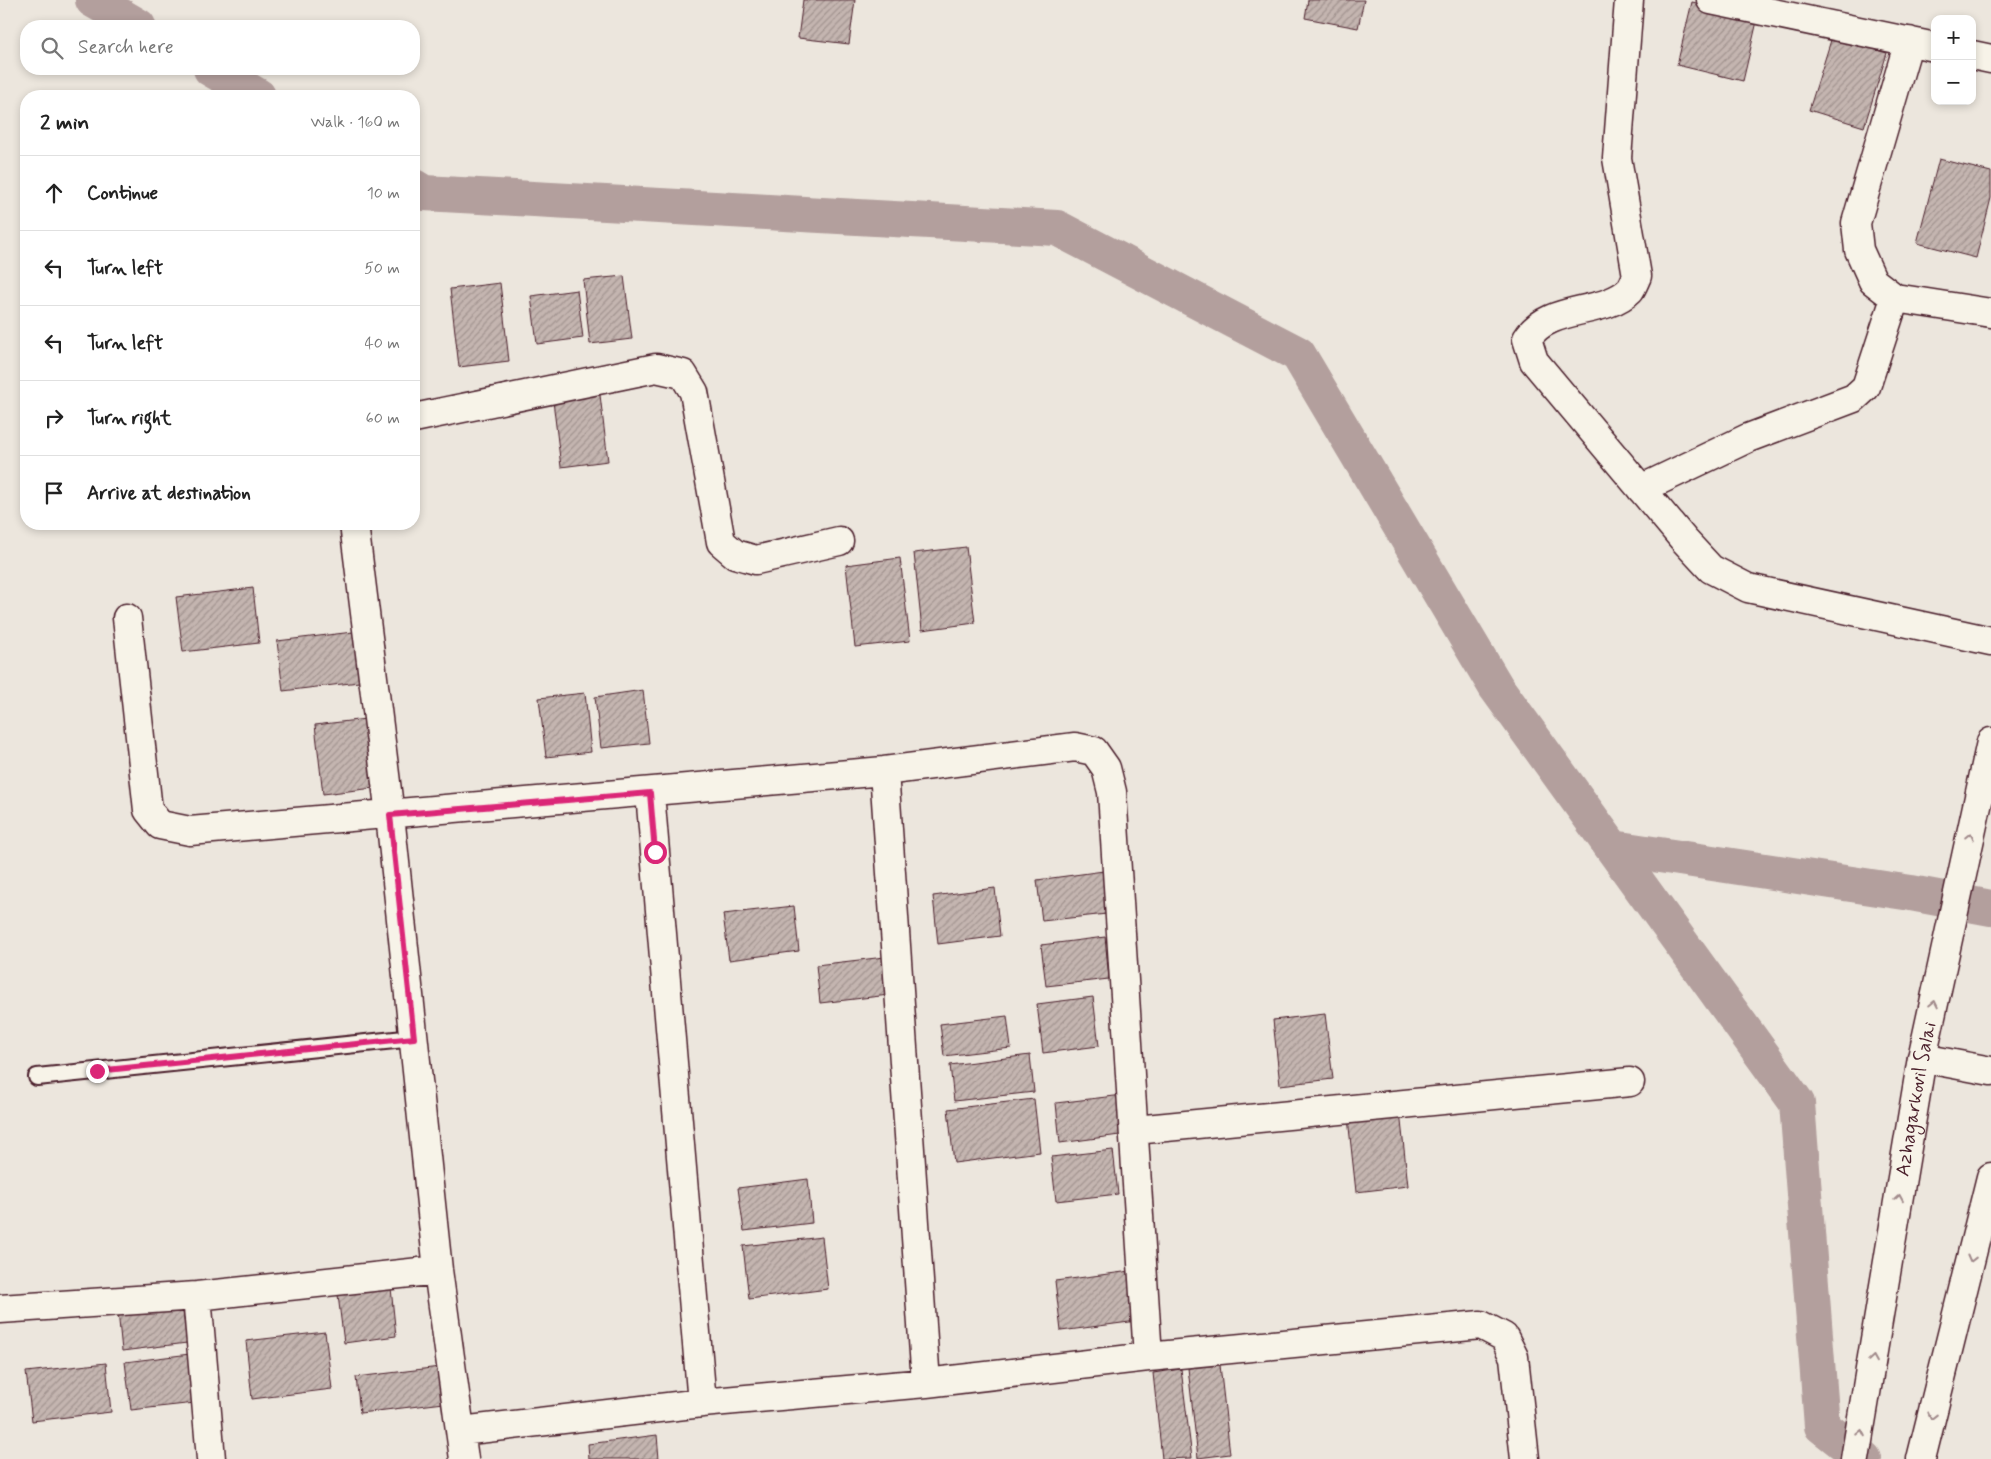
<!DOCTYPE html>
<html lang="en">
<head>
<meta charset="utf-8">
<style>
  body { margin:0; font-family:Mynerve,sans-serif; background:#f2f2f2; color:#222 }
  .controls { position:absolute; right:15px; top:15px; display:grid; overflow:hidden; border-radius:10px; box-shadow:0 2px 8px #0003 }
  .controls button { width:45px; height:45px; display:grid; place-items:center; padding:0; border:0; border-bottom:1px solid #e0e0e0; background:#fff; color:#222; font:25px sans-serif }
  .stop { position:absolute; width:15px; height:15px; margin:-11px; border:4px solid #db2777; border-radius:50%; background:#fff }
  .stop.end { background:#db2777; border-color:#fff; box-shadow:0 1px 5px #0008 }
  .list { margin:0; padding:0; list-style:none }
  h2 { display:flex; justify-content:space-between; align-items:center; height:65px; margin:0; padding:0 20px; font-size:21px }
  h2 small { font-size:16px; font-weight:400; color:#767676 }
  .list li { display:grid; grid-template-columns:32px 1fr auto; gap:15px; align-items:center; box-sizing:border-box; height:75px; padding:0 20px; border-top:1px solid #e0e0e0 }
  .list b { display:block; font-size:19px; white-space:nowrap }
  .list em { font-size:16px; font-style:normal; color:#767676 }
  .icon { flex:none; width:28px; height:28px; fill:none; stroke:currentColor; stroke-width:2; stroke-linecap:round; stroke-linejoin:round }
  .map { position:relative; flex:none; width:1991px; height:1459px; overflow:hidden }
  .search { position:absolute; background:#fff; box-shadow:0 2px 8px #0003; left:20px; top:20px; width:400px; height:55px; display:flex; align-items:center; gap:12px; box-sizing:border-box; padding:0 18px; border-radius:20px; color:#767676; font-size:19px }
  .panel { position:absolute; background:#fff; box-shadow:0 2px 8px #0003; left:20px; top:90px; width:400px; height:440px; border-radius:20px }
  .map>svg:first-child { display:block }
</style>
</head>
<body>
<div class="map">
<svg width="1991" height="1459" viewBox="0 0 1991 1459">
  <defs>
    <pattern id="building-hatch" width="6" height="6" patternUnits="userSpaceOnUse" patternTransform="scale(1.25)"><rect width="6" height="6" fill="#c4b5b0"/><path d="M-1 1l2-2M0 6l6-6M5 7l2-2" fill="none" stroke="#a1938f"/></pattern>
  </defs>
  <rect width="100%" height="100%" fill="#ece6dd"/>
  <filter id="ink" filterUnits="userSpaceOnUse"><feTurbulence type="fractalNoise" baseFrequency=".02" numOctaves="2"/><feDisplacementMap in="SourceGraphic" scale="10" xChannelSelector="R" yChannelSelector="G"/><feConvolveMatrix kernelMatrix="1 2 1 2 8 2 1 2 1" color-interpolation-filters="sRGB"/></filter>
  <g filter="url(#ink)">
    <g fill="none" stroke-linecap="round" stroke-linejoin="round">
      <path stroke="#b39f9d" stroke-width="36" d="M93,0L138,26
        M211,69L258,96
        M414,187L424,193L1057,228L1298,354L1496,687L1797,1103L1822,1426L1864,1459
        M1613,848L1911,893L1991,908"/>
    </g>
    <path fill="url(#building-hatch)" stroke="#4a1f2b" d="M803,0H855L849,44L798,38Z
      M1308,0H1364L1358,28L1305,18Z
      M1692,2L1758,17L1743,81L1677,65Z
      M1832,37L1887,53L1864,127L1809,110Z
      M1939,159L1991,172V198L1976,258L1917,243Z
      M624,276L632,339L590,344L583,280Z
      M500,283L509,361L459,367L450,289Z
      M577,290L583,338L537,344L531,296Z
      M600,395L608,461L561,467L553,401Z
      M966,547L975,623L922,630L914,553Z
      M900,558L910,641L855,647L846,565Z
      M253,588L259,643L183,652L176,597Z
      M353,632L359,682L283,691L277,641Z
      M643,690L649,743L601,748L595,697Z
      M585,693L591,752L546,757L539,698Z
      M366,719L374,788L323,794L315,725Z
      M1111,870L1116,913L1042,921L1037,880Z
      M995,888L1000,936L938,944L933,896Z
      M794,906L799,951L729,960L723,914Z
      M1105,937L1109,979L1046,986L1041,945Z
      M885,957L889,995L820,1003L816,965Z
      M1093,997L1099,1046L1043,1053L1037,1004Z
      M1325,1014L1333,1079L1280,1085L1273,1020Z
      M1007,1016L1011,1048L944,1056L940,1024Z
      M1030,1055L1034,1092L954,1101L950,1065Z
      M1123,1095L1127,1134L1060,1143L1056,1103Z
      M1034,1099L1040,1152L954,1163L948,1109Z
      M1400,1112L1408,1186L1356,1192L1348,1118Z
      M1113,1150L1118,1194L1056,1201L1051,1157Z
      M808,1179L812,1223L744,1231L738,1188Z
      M822,1237L828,1289L749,1299L743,1246Z
      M1131,1271L1137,1321L1061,1331L1055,1281Z
      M391,1288L396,1336L344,1343L338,1295Z
      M182,1304L187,1343L122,1351L118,1311Z
      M325,1332L332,1389L252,1399L246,1341Z
      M190,1354L195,1403L131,1410L125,1362Z
      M106,1363L111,1412L32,1421L26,1372Z
      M1220,1365L1230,1454L1198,1458L1188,1368Z
      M440,1367L444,1403L360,1413L356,1377Z
      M1181,1369L1192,1458L1162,1459L1153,1373Z
      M657,1435L659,1459H589L588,1444Z"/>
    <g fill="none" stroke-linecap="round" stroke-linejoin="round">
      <defs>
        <path id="lane" d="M37,1077L414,1038"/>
        <path id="street" d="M1629,0L1617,158L1637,276C1635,280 1633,286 1630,290C1604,316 1548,304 1527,339L1534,361L1684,540L1711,569L1748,588L1991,641
          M1711,0L1935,47
          M1909,41L1856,223L1859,250L1873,281L1895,298L1991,313
          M1972,55L1991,59
          M414,418L656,368L683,374L694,392L721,542L735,554L756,560L839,541
          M1641,489L1748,438L1854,398L1866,387L1895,298
          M354,524L390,815L438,1270L464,1459
          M127,618L148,810L160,825L190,831L884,771L1075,747L1094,751L1106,768L1112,792L1148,1357
          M884,771L926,1383
          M650,793L702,1403
          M1922,1058L1991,1071
          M1135,1130L1630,1082
          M197,1296L211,1459
          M0,1309L197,1296L438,1270
          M461,1431L702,1403L926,1383L1148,1357L1481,1325L1504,1337L1514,1357L1525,1459"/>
        <g id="primary">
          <path id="s1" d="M1855,1459L1922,1058L1991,742"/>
          <path d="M1921,1459L1991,1177"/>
        </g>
      </defs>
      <use href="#lane" stroke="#4a1f2b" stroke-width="20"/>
      <use href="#street" stroke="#4a1f2b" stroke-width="31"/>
      <use href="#primary" stroke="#4a1f2b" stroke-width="31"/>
      <use href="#lane" stroke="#f7f3e8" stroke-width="16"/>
      <use href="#street" stroke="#f7f3e8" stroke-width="28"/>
      <use href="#primary" stroke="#f7f3e8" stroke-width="28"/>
    </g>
    <defs><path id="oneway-chevron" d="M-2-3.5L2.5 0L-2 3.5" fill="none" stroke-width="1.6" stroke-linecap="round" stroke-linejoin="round" transform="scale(1.25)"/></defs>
    <g stroke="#a0898a">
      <use href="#oneway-chevron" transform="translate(1970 836) rotate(-78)"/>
      <use href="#oneway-chevron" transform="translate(1934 1004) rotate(-78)"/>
      <use href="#oneway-chevron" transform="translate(1899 1198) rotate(-81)"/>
      <use href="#oneway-chevron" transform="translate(1971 1259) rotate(104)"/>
      <use href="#oneway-chevron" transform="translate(1873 1359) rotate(-81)"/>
      <use href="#oneway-chevron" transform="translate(1932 1416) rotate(104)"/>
      <use href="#oneway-chevron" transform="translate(1861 1433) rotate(-79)"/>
    </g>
  </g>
  <g fill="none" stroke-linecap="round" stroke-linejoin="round" filter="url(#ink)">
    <path stroke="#db2777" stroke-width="6" d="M97,1071L414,1038L390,815L650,793L655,852"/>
  </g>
  <g text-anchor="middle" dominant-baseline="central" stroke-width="4" stroke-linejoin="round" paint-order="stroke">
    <g font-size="20" fill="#4a1f2b" stroke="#f7f3e8">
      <text stroke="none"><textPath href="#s1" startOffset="365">Azhagarkovil Salai</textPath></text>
    </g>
  </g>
</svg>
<div class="controls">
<button>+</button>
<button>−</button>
</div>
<div class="stop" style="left:655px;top:852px"></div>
<div class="stop end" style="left:97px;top:1071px"></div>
<div class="search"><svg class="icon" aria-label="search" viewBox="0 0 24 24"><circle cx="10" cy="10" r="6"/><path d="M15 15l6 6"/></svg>Search here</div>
<section class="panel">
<h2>2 min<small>Walk · 160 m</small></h2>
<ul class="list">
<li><svg class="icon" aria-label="ahead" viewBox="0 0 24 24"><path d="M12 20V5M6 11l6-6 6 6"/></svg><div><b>Continue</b></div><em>10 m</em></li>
<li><svg class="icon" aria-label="left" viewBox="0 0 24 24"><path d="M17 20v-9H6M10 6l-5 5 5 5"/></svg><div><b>Turn left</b></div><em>50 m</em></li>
<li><svg class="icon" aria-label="left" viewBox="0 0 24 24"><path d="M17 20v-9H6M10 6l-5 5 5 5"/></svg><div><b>Turn left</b></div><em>40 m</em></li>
<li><svg class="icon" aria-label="right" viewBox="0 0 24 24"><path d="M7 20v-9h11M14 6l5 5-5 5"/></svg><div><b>Turn right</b></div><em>60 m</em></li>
<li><svg class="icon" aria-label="arrive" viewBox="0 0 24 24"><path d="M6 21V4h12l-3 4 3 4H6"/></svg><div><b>Arrive at destination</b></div></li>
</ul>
</section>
</div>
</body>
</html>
